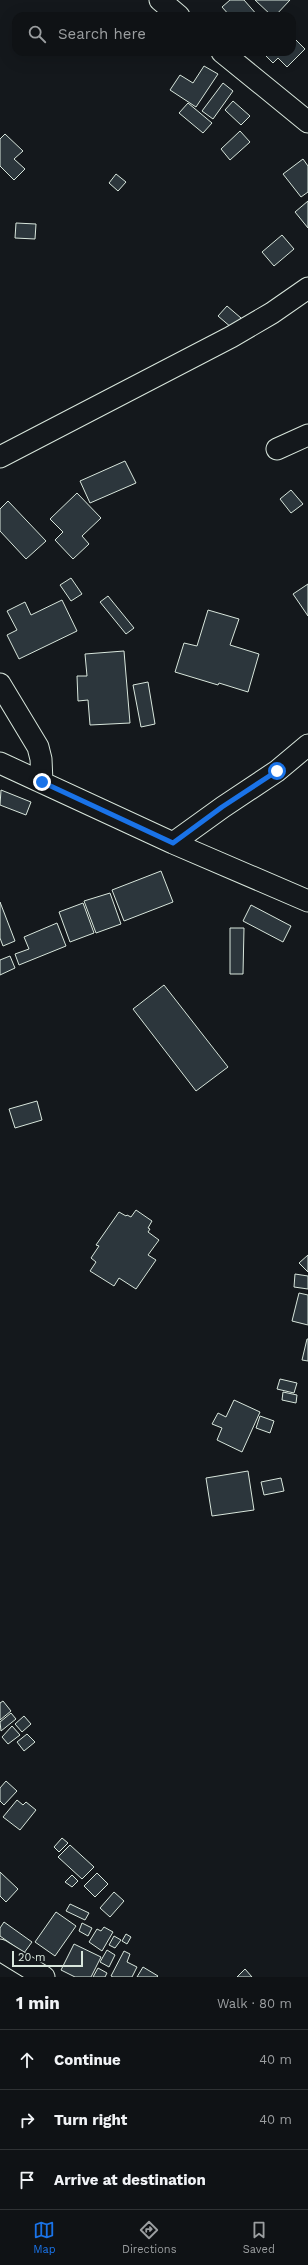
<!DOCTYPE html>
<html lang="en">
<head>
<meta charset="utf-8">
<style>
  body { margin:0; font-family:"Work Sans",sans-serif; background:#181b1e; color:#f1f3f6 }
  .scale { position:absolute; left:12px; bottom:10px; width:71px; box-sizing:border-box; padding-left:4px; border:2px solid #d8e6dc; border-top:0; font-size:11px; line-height:14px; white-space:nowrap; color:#d8e6dc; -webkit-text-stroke:3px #14181c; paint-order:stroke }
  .stop { position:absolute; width:12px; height:12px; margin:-9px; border:3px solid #1a73e8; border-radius:50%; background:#fff }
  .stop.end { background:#1a73e8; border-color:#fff; box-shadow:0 1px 4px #0008 }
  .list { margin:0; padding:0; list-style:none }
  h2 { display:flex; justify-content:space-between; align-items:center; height:52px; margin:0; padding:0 16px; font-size:17px }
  h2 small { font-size:13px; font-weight:400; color:#9b9ea0 }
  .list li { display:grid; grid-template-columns:26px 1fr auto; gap:12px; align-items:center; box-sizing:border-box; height:60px; padding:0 16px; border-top:1px solid #2f3234 }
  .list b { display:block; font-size:15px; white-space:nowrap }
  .list em { font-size:13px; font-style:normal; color:#9b9ea0 }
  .icon { flex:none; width:22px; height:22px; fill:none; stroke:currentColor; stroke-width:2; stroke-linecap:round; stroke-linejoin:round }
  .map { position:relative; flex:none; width:308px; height:1977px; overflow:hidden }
  .search { position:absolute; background:#0f1215; box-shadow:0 4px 16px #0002; left:12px; right:12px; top:12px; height:44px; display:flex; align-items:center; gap:10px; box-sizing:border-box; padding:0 14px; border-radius:12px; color:#9b9ea0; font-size:15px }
  .sheet { height:232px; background:#0f1215 }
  nav { display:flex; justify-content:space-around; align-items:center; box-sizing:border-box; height:56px; border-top:1px solid #2f3234; background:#0f1215; font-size:11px; color:#9b9ea0 }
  nav a { display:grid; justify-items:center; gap:2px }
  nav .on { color:#1a73e8 }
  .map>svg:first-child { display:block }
</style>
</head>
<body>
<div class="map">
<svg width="308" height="1977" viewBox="0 0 308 1977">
  <rect width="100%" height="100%" fill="#14181c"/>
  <path fill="#2c363c" stroke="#d8e6dc" d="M230,0H244L258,16H230L222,7Z
    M255,0H290L275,16H272Z
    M292,36L305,49L287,67L278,58L273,63L262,52H292Z
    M204,66L218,74L196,107L170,90L180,75L193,83Z
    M223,83L233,91L213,119L202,111Z
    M233,101L250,116L241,125L225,110Z
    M188,103L212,123L203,133L179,113Z
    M240,131L250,142L230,160L221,149Z
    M5,134L23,151L14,159L25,169L14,180L0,166V139Z
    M303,159L308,166V192L301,197L283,174Z
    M116,174L126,182L118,191L109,183Z
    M308,201V228L295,212Z
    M16,223L36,224L35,239L15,238Z
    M282,235L294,249L274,266L262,252Z
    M227,306L241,318L232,328L218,316Z
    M125,461L136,483L90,503L80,481Z
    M291,490L303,504L291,513L280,499Z
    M77,493L101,518L82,536L89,544L73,559L55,540L63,532L50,519Z
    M8,501L46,541L26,559L0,531V509Z
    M71,578L82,594L71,601L60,585Z
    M308,584V616L293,594Z
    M108,596L134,628L126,634L100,602Z
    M62,600L77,631L19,659L7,635L17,630L7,611L25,602L31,615Z
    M208,610L239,619L230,645L259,654L248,692L219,683L218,685L175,672L184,643L197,646Z
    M124,651L130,723L90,725L88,700L78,701L77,676H87L85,654Z
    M148,682L155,724L141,727L133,685Z
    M1,790L31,802L26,815L0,805Z
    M161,871L173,902L124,921L112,890Z
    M110,893L121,924L96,933L84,901Z
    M0,902L15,941L3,946L0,938Z
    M83,903L94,933L70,942L59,912Z
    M251,905L291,926L283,942L243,921Z
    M57,923L66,946L19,965L15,954L29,949L24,937Z
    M230,928H244L243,974H230Z
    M10,956L15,968L0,975V960Z
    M164,985L228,1067L196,1091L133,1009Z
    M37,1101L42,1120L15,1128L9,1109Z
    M136,1210L152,1221L148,1228L150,1229L148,1232L159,1240L148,1255L156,1260L136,1289L119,1278L114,1286L90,1271L96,1262L91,1258L99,1246L96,1245L119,1212L126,1216L127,1215L131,1217Z
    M308,1255V1272L299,1263Z
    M295,1274L308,1276V1289L294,1287Z
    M299,1293L308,1295V1325L292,1321Z
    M307,1339H308V1361L302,1360Z
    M280,1379L297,1383L294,1393L277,1389Z
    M283,1392L297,1395L296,1403L282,1400Z
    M234,1400L260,1412L242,1452L217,1440L222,1428L212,1424L218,1413L226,1417Z
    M260,1416L274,1421L270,1433L256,1428Z
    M248,1471L254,1510L212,1516L206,1478Z
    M281,1478L284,1491L264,1495L261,1482Z
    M3,1701L11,1711L0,1720V1703Z
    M11,1713L16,1719L1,1731L0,1722Z
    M24,1716L31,1724L22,1732L15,1724Z
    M12,1726L20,1735L8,1744L2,1737Z
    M27,1734L35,1742L24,1751L17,1742Z
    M6,1781L17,1791L4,1805L0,1801V1788Z
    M17,1800L23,1805L26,1802L36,1810L20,1830L3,1817Z
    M62,1838L68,1843L59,1852L54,1847Z
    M70,1845L94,1867L82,1879L58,1857Z
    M0,1872L18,1889L6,1902L0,1896Z
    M97,1873L108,1884L95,1897L84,1886Z
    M72,1875L78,1881L72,1887L65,1882Z
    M114,1892L124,1901L110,1917L100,1908Z
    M70,1904L89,1913L85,1920L66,1911Z
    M56,1912L76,1926L55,1956L35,1942Z
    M4,1922L32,1942L24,1953L0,1936V1928Z
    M82,1923L92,1928L88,1936L79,1931Z
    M104,1927L113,1932L102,1951L89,1942L97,1929L101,1931Z
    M126,1934L131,1937L127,1944L122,1941Z
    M114,1936L121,1940L115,1948L109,1945Z
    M74,1944L101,1957L91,1977H75L61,1970Z
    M107,1950L115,1955L109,1967L100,1962Z
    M124,1951L130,1954L127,1962L137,1967L132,1977H113L111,1976Z
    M143,1967L158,1976L157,1977H137Z
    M98,1968L107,1973L105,1977H93Z
    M245,1969L252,1977H237Z"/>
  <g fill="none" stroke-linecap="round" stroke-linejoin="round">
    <defs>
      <path id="street" d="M160,0L179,16
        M222,52L308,122
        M277,449L308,435
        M0,457L231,337L272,313L308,288
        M0,684L38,747L41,759L42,782
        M0,763L173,843L308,901
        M173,843L223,807L277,771L308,745
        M0,1950L44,1977"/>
    </defs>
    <use href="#street" stroke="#d8e6dc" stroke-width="23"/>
    <use href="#street" stroke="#14181c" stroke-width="21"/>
  </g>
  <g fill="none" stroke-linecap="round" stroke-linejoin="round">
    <path stroke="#1a73e8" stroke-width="5" d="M42,782L173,843L222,807L277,771"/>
  </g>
</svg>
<div class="scale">20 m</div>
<div class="stop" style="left:277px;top:771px"></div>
<div class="stop end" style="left:42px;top:782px"></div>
<div class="search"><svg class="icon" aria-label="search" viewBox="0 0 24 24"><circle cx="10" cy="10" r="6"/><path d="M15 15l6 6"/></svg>Search here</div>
</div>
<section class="sheet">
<h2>1 min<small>Walk · 80 m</small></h2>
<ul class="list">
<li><svg class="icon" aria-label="ahead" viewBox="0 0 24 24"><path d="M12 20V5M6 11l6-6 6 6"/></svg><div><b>Continue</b></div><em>40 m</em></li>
<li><svg class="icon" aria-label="right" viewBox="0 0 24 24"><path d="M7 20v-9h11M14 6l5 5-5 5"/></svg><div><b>Turn right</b></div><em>40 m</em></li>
<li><svg class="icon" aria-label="arrive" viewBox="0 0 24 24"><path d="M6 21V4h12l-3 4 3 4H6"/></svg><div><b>Arrive at destination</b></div></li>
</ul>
</section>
<nav>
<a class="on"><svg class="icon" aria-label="map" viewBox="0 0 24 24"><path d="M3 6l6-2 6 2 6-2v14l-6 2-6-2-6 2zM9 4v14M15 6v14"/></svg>Map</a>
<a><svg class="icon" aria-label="directions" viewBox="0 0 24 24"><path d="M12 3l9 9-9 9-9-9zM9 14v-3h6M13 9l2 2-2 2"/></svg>Directions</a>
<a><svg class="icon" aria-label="saved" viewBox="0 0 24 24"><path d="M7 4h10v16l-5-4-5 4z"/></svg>Saved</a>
</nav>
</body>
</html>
